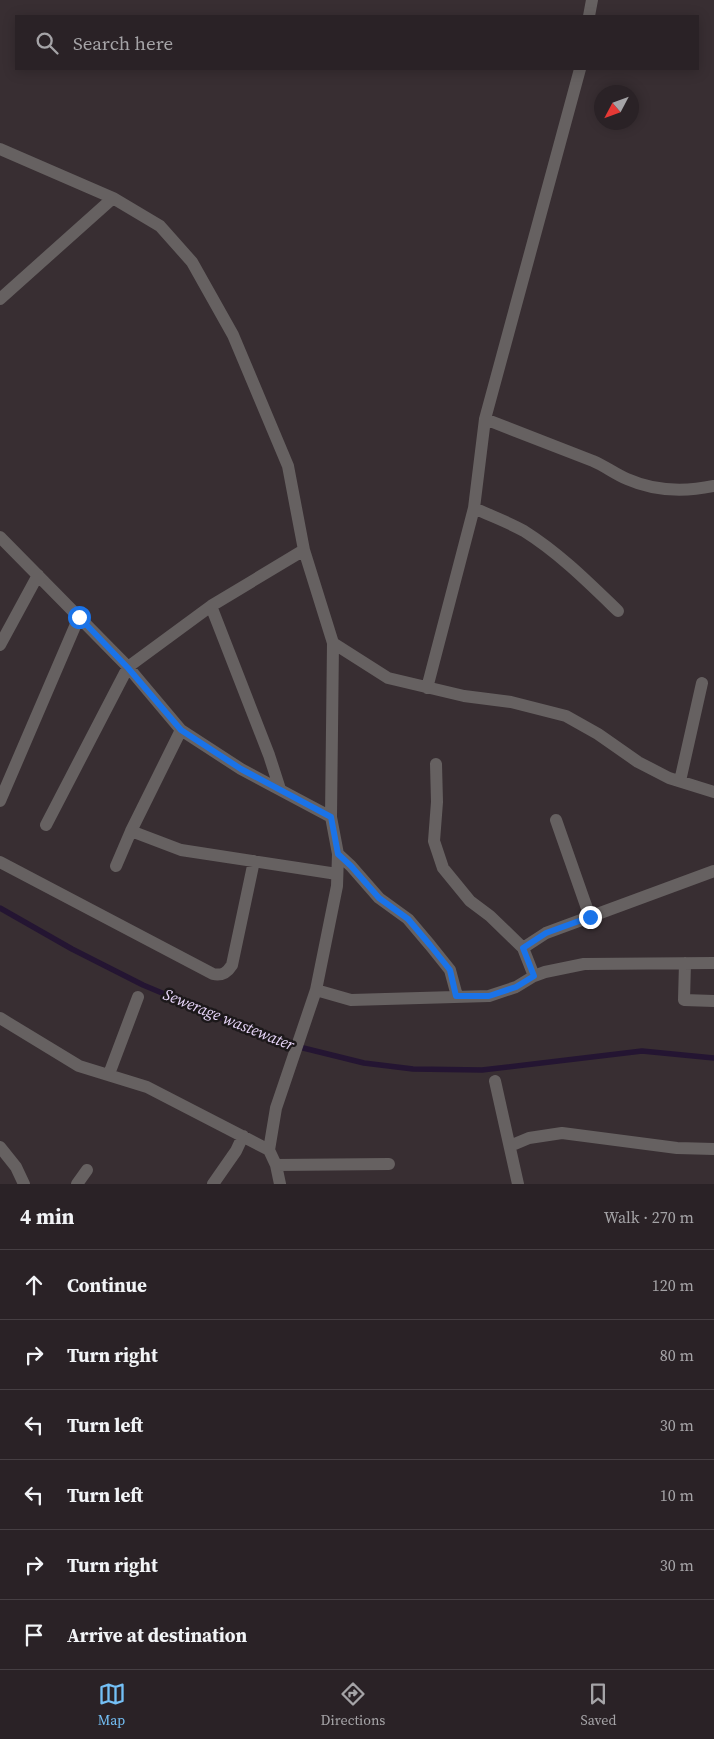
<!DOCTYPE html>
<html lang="en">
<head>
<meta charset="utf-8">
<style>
  body { margin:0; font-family:"Source Serif 4",serif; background:#322a2e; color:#f1f3f6 }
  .compass { position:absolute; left:594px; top:85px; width:45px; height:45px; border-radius:50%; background:#2a2226; box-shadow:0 2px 12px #0003; rotate:229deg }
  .stop { position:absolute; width:15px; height:15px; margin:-11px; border:4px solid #1a73e8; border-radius:50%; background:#fff }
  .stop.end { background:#1a73e8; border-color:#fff; box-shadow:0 1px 5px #0008 }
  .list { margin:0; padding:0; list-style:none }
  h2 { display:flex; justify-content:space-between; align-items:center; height:65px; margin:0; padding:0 20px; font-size:21px }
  h2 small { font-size:16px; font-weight:400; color:#a5a4a7 }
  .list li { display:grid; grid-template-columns:32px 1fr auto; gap:15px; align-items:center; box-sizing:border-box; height:70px; padding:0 20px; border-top:1px solid #463f43 }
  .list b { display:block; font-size:19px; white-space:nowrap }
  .list em { font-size:16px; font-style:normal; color:#a5a4a7 }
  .icon { flex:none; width:28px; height:28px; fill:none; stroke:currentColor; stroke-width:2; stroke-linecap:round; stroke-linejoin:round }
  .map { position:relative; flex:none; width:714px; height:1184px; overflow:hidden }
  .search { position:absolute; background:#2a2226; box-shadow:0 2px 12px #0003; left:15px; right:15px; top:15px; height:55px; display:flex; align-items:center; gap:12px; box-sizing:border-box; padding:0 18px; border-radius:0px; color:#a5a4a7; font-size:19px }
  .sheet { height:485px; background:#2a2226 }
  nav { display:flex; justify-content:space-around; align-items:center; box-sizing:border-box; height:70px; border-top:1px solid #463f43; background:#2a2226; font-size:14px; color:#a5a4a7 }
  nav a { display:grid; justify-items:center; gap:2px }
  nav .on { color:#74c0f6 }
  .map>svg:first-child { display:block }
</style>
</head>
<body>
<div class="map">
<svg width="714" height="1184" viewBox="0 0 714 1184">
  <rect width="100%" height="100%" fill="#382e32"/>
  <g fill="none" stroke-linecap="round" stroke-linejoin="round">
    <path stroke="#241532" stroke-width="5.5" d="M0,908L72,949L143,985L279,1042L364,1063L413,1069L482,1070L642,1051L714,1058"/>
    <path stroke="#666161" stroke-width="12" d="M589,16L592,0
      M0,149L113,198L160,226L192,262L233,335L288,466L304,550L333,643L331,817L338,854L337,886L316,990L276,1108L269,1150L276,1165L280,1184
      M0,299L113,198
      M485,419C521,433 557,447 593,461C605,466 615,474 627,479C654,491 685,492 714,486
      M474,508C491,516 508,522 524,531C559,553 588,582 618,611
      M0,537L128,667L181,730L241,769L331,817
      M211,606L269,755L280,789
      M333,643L388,678L464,696L511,702L566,716L598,734L638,762L669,778L714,792
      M0,645L38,575
      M427,688L474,508L485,419L580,69
      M436,764L437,802L434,841L443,868L470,901L490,916L523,948L534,976
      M680,781L702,683
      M0,801L79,617
      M556,820L590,917
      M46,825L128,667L211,606L304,550
      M131,831L181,850L337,874
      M338,854L351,866L379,898L408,919L430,945L450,970L457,996
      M0,862L213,974C222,976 227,973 232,965L254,861
      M116,866L131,831L181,730
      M523,948L546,933L714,871
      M685,963L684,1000L714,1001
      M316,990L351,1000L489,996L516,987L534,976L545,972L584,964L714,963
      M0,1018L79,1066L147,1087L269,1150
      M109,1074L138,997
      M495,1081L518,1184
      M510,1146L529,1138L562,1133L677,1148L714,1149
      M0,1147L16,1167L24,1184
      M276,1165L389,1164
      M77,1184L87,1170
      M213,1184L236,1151L243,1136"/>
  </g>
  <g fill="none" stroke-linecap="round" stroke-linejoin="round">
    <path stroke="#1a73e8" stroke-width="6" d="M79,617L128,668L181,730L241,769L331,817L338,854L351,866L379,898L408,919L430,945L450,970L456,996H489L516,987L534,976L523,948L546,933L590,917"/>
  </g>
  <g text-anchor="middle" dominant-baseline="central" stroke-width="5" stroke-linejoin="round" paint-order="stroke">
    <g font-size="16" font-style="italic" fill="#e9d7fb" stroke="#1c181a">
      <text transform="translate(229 1019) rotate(22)">Sewerage wastewater</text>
    </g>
  </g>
</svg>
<svg class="compass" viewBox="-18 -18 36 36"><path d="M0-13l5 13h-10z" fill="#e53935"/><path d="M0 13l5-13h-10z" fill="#a5a4a7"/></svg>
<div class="stop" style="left:79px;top:617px"></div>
<div class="stop end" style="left:590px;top:917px"></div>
<div class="search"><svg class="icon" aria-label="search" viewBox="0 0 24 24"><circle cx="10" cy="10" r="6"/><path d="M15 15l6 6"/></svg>Search here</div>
</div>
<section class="sheet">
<h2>4 min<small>Walk · 270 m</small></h2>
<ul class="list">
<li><svg class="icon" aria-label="ahead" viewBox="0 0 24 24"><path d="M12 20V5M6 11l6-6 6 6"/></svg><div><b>Continue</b></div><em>120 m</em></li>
<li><svg class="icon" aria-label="right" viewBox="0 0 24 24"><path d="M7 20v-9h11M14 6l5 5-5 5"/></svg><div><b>Turn right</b></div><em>80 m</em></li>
<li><svg class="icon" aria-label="left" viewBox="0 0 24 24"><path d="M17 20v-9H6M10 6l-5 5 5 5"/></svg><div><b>Turn left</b></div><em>30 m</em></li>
<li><svg class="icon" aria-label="left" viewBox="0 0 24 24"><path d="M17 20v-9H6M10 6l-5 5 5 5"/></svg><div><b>Turn left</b></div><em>10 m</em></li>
<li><svg class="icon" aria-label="right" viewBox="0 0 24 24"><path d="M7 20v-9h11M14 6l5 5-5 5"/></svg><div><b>Turn right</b></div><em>30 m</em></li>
<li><svg class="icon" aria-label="arrive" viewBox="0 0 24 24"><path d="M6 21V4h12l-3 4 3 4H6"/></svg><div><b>Arrive at destination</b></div></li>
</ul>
</section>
<nav>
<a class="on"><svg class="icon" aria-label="map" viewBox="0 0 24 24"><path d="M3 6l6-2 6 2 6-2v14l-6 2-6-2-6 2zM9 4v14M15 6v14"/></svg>Map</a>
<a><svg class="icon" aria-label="directions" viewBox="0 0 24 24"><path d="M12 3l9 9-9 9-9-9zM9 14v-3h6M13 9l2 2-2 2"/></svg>Directions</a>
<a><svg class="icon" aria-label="saved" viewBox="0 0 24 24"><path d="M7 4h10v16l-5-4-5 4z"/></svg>Saved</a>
</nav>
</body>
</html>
